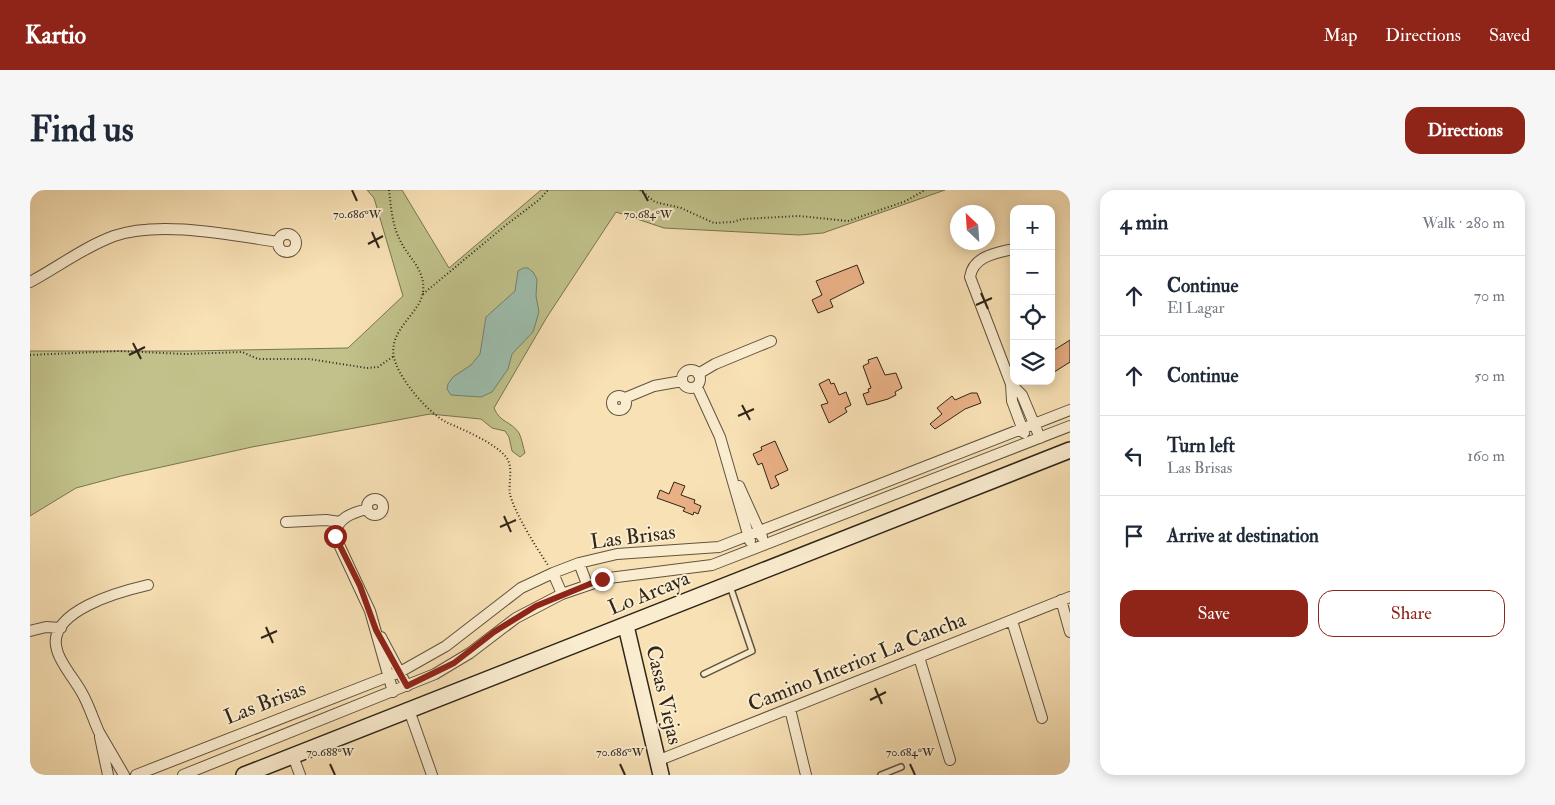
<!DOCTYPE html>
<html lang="en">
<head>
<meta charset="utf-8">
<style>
  body { margin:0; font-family:"IM FELL Double Pica",serif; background:#f6f6f7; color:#1f2937 }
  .controls { position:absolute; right:15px; top:15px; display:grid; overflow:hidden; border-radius:10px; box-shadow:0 2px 12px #0003 }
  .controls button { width:45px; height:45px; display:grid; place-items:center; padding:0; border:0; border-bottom:1px solid #e0e1e3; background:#fff; color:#1f2937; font:25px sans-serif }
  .compass { position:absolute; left:920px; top:15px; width:45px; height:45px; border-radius:50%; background:#fff; box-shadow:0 2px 12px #0003; rotate:335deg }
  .stop { position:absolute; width:15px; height:15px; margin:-11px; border:4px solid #8f2418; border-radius:50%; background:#fff }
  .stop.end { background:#8f2418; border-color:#fff; box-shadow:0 1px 5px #0008 }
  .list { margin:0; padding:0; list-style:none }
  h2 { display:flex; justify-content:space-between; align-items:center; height:65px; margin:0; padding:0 20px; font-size:21px }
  h2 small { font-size:16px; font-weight:400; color:#747a83 }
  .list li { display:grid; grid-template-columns:32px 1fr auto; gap:15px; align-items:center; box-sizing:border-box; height:80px; padding:0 20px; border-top:1px solid #e0e1e3 }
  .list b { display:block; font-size:19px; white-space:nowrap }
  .list p { margin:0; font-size:16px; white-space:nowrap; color:#747a83 }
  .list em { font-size:16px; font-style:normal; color:#747a83 }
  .actions { display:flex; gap:10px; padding:15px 20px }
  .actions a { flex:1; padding:11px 0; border:1px solid #8f2418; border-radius:15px; text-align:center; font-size:18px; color:#8f2418 }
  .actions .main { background:#8f2418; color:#fff }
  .icon { flex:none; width:28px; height:28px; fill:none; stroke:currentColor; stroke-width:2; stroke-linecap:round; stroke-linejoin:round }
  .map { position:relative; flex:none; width:1040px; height:585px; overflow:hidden; border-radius:15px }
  header { display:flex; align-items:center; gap:30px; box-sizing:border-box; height:70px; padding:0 25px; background:#8f2418; color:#fff }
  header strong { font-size:24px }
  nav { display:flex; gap:28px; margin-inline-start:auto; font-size:18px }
  .intro { display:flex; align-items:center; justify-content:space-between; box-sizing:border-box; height:120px; padding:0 30px }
  h1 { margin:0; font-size:35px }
  .button { padding:12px 22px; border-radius:15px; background:#8f2418; color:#fff; font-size:18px; font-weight:700 }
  main { display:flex; gap:30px; padding:0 30px }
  aside { flex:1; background:#fff; border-radius:15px; box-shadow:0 2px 12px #0003 }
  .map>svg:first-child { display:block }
</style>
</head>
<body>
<header>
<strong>Kartio</strong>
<nav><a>Map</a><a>Directions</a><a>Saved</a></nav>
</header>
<div class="intro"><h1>Find us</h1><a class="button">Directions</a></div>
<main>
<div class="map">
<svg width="1040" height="585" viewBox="0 0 1040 585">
  <rect width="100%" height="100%" fill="#f8e1b5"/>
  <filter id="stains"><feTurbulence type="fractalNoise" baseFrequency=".004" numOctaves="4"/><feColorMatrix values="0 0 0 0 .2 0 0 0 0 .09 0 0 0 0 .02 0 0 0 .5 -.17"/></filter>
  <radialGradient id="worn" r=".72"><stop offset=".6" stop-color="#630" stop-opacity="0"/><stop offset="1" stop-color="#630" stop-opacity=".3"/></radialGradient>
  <path fill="#c1c28b" stroke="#787452" d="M337,0H372L419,78L511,0H915L793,43L769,45L634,38L586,22L517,127L464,218C470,233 481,231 489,243C492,249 493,257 495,263L490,267L482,261L479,247L475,241L462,238L451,229L400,224L222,257L91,286L46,298L0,326V161H159L318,158L373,106L344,8Z"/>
  <path fill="#9dbeae" stroke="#718172" d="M493,78H498L503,82L507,89L506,106L509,122L503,142L482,164L478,179L462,202L451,207L421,205L417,199L418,194L423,187L441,175L450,164L456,127L485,101L488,81Z"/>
  <path fill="#e9af85" stroke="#2f2518" d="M827,75L834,93L800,110L803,117L788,123L782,110L792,105L786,91Z
    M1040,150V172L1021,184V162Z
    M847,167L855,185L866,183L872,198L865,202L866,205L858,209L837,215L833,204L839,202L838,199L841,198L833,176L839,173L838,170Z
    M799,189L801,194L804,193L809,205L816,202L821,215L815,218L817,222L799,233L791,215L798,213L789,194Z
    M941,203H947L951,213L935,219L905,239L900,234L912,224L907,218L922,206L925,210Z
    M745,251L758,280L745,286L749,295L741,299L732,273L728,275L723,264L732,260L731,257Z
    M644,292L655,296L651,305L665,310L664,313L671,316L668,324L664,322L663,325L653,321L655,318L627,308L630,300L639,304Z"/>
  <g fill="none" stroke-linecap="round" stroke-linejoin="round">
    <defs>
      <path id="lane" d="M674,484L722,461L700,396
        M851,585L871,577"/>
      <path id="street" d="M248 53a9 9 0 1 1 18 0a9 9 0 1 1-18 0Z
        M983,59C966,63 943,66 940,87L981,194L982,211L994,243
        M0,92C28,77 54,57 84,46C129,30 201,45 248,52
        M652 189a9 9 0 1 1 18 0a9 9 0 1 1-18 0Z
        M668,184L685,174L741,151
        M981,194L992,205L1010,248
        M667,197L690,247L720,351
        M582 213a7 7 0 1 1 14 0a7 7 0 1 1-14 0Z
        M595,208L624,196L652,191
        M709,296L732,347
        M337 317a8 8 0 1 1 16 0a8 8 0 1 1-16 0Z
        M337,319C322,323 306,328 305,346L340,421L363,502
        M256,332L296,330L310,332
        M549,373L557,394
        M523,383L532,404
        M1031,410L1040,442
        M982,431L1012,528
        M0,441L16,437L31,438
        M351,447L377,496
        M889,467L920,570
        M760,519L776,585
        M379,520L402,585
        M70,547L78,585
        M263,566L270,585
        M627,571L1040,407
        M94,585C86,571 77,556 69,542C63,529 59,515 52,503C45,490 30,473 27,460C15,421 92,401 118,395
        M106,585L370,482L416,456L491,398L523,383L549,373L587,364L689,357L1040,220
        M153,585L405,484L440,463L486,428L532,404L579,388L682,375L1040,236"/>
      <path id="secondary" d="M596,436L631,585
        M214,585L1040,260"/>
    </defs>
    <use href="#lane" stroke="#61543f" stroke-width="8"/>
    <use href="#street" stroke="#61543f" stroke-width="12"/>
    <use href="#secondary" stroke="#2f2518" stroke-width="18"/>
    <path stroke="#2f2518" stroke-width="2" stroke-dasharray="1 2.5" stroke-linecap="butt" d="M359,0C361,16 362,34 369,48C377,67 396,79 393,102C390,125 353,142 366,174C373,193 399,224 418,233C434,240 465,253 476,267C484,277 478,293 480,304C484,322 507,359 518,375
      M610,0L625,12L651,18L684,33L703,32L712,29L769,26L818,31L876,11L895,0
      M393,104L476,35L509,10L518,0
      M0,165L89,161L155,164L212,162L228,169H279L337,178L348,177L364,166"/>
    <use href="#lane" stroke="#faeccf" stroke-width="5"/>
    <use href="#street" stroke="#faeccf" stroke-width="10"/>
    <use href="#secondary" stroke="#faeccf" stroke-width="15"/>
  </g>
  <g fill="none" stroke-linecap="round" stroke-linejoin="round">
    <path stroke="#8f2418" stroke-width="6" d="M305,346L330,396L346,440L377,496L424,473L464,442L506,416L572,389"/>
  </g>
  <path fill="none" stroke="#2f2518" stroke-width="2" d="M322,0L327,11M612,0L618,11M342,42L349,58M338,54L353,46M951,103L958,119M946,115L962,108M103,153L111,169M99,165L115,157M712,215L720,230M708,226L724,219M474,326L481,342M470,337L486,330M236,437L243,453M231,448L247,441M845,498L852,514M840,510L856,502M300,574L305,585M590,574L595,585M880,574L885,585"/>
  <g text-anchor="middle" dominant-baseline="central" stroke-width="4" stroke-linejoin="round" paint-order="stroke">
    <g font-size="21" fill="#2f2518" stroke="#faeccf">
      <text transform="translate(603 347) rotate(-7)">Las Brisas</text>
      <text transform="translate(619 403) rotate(-22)">Lo Arcaya</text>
      <text transform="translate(827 472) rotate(-22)">Camino Interior La Cancha</text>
      <text transform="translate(634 505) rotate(77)">Casas Viejas</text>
      <text transform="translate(235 513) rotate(-21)">Las Brisas</text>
    </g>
  </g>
  <g font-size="12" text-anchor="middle" fill="#2f2518" stroke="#faeccf" stroke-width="4" stroke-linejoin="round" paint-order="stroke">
    <text x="327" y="28">70.686°W</text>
    <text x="618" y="28">70.684°W</text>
    <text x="300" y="566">70.688°W</text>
    <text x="590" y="566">70.686°W</text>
    <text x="880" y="566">70.684°W</text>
  </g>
  <rect width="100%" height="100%" filter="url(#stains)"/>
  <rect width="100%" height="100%" fill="url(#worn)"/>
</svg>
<div class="controls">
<button>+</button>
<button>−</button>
<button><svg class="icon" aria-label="locate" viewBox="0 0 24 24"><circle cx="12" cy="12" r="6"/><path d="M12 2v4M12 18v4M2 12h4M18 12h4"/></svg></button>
<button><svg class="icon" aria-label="layers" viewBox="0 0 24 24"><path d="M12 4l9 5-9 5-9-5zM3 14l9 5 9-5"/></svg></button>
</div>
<svg class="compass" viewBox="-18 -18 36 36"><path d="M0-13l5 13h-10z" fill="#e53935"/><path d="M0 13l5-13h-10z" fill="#747a83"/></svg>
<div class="stop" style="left:305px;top:346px"></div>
<div class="stop end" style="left:572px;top:389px"></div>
</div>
<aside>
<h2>4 min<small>Walk · 280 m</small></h2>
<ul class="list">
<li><svg class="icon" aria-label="ahead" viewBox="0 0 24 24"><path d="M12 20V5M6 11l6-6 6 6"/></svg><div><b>Continue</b><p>El Lagar</p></div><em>70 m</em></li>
<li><svg class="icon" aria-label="ahead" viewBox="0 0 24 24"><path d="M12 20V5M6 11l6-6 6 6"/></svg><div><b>Continue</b></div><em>50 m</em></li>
<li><svg class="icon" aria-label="left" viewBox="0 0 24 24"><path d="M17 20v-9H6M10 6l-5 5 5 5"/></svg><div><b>Turn left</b><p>Las Brisas</p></div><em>160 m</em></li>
<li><svg class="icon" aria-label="arrive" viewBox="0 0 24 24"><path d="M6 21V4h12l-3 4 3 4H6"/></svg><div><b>Arrive at destination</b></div></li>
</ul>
<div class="actions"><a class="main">Save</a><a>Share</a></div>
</aside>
</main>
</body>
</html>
